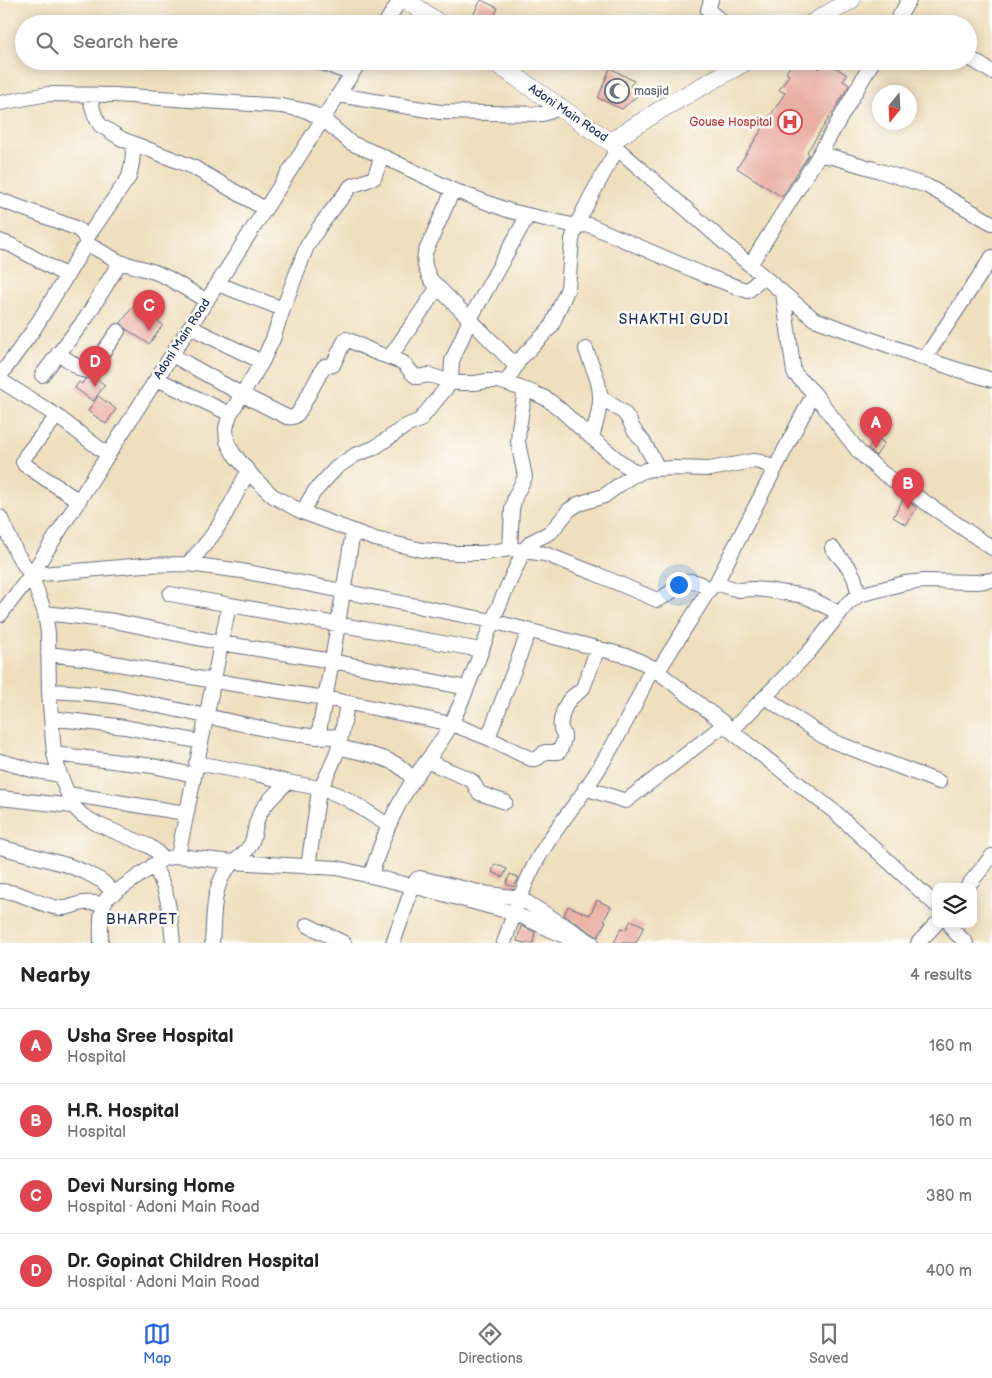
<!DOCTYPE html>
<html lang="en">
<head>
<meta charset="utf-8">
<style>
  body { margin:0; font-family:"Balsamiq Sans",sans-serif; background:#f6f6f6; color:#222 }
  .controls { position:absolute; right:15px; bottom:15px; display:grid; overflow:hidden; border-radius:10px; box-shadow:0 2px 12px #0003 }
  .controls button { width:45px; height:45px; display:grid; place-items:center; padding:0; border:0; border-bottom:1px solid #e0e0e0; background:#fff; color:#222; font:25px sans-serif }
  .compass { position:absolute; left:872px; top:85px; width:45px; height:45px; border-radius:50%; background:#fff; box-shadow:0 2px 12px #0003; rotate:198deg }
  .you { position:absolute; left:678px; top:584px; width:18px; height:18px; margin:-12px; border:4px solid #fff; border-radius:50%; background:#1a73e8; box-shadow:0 0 0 8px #1a73e833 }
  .badge { display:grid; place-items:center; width:32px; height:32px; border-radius:50%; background:#2563eb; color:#fff; font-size:16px; font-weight:700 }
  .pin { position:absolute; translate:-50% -41px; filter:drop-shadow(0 1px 2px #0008) }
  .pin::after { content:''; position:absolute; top:26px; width:18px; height:15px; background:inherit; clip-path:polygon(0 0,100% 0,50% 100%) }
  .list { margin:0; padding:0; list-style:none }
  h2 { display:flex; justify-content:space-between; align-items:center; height:65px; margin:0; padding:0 20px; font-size:21px }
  h2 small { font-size:16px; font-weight:400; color:#767676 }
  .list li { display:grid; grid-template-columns:32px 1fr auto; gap:15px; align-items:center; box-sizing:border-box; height:75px; padding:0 20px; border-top:1px solid #e0e0e0 }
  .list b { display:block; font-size:19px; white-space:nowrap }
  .list p { margin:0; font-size:16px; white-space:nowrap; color:#767676 }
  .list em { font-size:16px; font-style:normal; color:#767676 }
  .icon { flex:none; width:28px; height:28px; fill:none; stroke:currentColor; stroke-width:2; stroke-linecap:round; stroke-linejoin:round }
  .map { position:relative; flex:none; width:992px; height:943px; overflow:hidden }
  .search { position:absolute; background:#fff; box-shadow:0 2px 12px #0003; left:15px; right:15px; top:15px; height:55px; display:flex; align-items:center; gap:12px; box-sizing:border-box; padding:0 18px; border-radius:28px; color:#767676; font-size:19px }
  .sheet { height:365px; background:#fff }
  nav { display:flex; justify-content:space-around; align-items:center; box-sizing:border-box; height:70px; border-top:1px solid #e0e0e0; background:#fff; font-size:14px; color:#767676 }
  nav a { display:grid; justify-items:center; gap:2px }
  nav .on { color:#2563eb }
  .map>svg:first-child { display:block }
</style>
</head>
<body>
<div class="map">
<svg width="992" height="943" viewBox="0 0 992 943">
  <rect width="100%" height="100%" fill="#fdfcf7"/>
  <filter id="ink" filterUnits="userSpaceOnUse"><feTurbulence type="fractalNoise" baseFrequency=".02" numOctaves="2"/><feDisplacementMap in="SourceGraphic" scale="10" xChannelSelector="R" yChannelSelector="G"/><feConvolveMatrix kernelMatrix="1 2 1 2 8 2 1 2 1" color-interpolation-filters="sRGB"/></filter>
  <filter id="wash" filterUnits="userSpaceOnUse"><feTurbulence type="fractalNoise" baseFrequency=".0096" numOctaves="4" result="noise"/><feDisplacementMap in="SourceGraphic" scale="20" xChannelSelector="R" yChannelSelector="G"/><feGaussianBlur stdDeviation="1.12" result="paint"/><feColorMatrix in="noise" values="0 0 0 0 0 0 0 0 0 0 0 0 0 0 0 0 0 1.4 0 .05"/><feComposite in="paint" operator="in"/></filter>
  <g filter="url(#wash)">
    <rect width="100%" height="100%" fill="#efdfbe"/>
    <g id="blocks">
      <path fill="#eaafa4" d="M481,0L498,8L490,24H474L470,21Z
        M793,61H808L819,69L824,61H826L847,75L843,81L849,85L836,107L807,152L809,154L782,197L737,168L785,93L779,90L789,75L786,73Z
        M610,68L634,81L630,86L637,96L622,109L598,98Z
        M134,305L163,325L149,344L126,329L121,323Z
        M94,377L105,385L93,401L75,388L79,382L82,384L85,379Z
        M98,396L116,409L106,424L88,411Z
        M876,437L884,443L876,456L868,449Z
        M904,498L917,508L906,525L893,517Z
        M495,864L507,869L503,877L492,872Z
        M510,874L519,878L514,887L506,884Z
        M597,900L611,907L604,920L606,921L598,937L564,915L568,906L590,915Z
        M631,920L644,926L636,943H614L621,928L626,930Z
        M521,926L535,932L533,943H524L517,941Z"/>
    </g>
  </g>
  <g filter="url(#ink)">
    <use href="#blocks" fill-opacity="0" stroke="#656d80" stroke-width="1"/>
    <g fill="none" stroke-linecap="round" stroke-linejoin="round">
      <defs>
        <path id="minor" d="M711,0L708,10L725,24
          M385,24L400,0
          M895,24L909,0
          M968,57L992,72
          M314,61L325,64L352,74
          M89,95L95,116L100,125L122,139L193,167L265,209
          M338,95L440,112L543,114L560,108
          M0,103L48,94L115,95L282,106L307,111L323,119L351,143L382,156L374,178L351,186L322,223L307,246L283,309
          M610,142L743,259L814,319L952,368L992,380
          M819,155L833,157L877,170L927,186L992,223
          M382,156L453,190L510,211L576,226L589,225L707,276L748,291L763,276
          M453,190L425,253C423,265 426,270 431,280L516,366
          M0,200L76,228C83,233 86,237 86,245
          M86,239L129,177L132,163L134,144
          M0,241L11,245L67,276
          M750,265L819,155L873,61
          M218,284L283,309L273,339L262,362L230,414L226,428L227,441L233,453L255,479L273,496L302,512L375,539L422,550L456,553H484L510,549L545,554L594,573L657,600C679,592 683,568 709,590
          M783,293L794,373L814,393L858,451L881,472L992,548
          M190,327L262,362
          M586,349C591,365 601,382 600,399C600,412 595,425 592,438
          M58,353L82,370L88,371L91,369L118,331
          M172,355L241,394L287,417C294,418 295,417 299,412L323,368L325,366L333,365L344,342L346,339L349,340L374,352L402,362C408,366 410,373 417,377L429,375L451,382L462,383H475L487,381H499L532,392L547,399L561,410L578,426L618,460L638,474
          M390,357L438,287
          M925,358L992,257
          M42,375L86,318L120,262
          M0,376L34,329L83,249L86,246L93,247L120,262L155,272L168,278L207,301
          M157,379L230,414
          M0,380L57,416L108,455
          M506,383L520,359L551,327L568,288L572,240L576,226L590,198L617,149
          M601,397L623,412L628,418L634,430L643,441L658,468
          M57,416L26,455L23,462L25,465L79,501
          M302,512L314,492L336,468L355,455L374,448L406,426L420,420L451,382L452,361L470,319L528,215
          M0,517L17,554L31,575L143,565L188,564L242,571L492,621L631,657L652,667L725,724L731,731L836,813L936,905
          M832,548L849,568L854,577L859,595
          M510,549L512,509L515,497L525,477L518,442L519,428L525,390
          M188,564C198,553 208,542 216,530C228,511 238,491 248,471
          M31,575L45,613L48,633L49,691L54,754L60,775L73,806L82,815L97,824L149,846L156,851L163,859
          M716,583L731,588L739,590L753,589L766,590L799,595L809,598L839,613
          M170,594L481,650
          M45,613L114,621L221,643L332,661L467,688
          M0,615L31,575L360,61
          M48,654L90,659L214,681L325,698L452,724L488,738L531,759C539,760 540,756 545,752H558L560,751C563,741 567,738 561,729C559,720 565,704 571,698C575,694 579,693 583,688L598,648
          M658,671L709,590L716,583L814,393
          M49,691L86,693L114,696L279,732L318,737L340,736
          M765,697L821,735L832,741L939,782
          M51,718L125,727L201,742
          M731,731L809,652L848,603L859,595L905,583L924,581L977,582L992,580
          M318,737L332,661L353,531
          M488,738L529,631
          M339,747C356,752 380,755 396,764C403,768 408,774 413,779
          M54,754L153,766L194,775
          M0,761L32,770L60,775
          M427,761L469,779L473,782L479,793L505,802
          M196,763L257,774L287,782L320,788L331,792L347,799L388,825
          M585,788L626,801L725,724
          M68,794L185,813
          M0,798L73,806
          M0,847L67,865L85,872L102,881L113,892
          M178,856L229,605
          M153,865C169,890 170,914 173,943
          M308,867L318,797C322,783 330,771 335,757C342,740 344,721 347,703
          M371,875C382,840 392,813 412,782C425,761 442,744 452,722C468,690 479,656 492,623C501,599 513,575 524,550L531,542L551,532L569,510L578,504L604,496L630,477L646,470L653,469L673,468L710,469L753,461L761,462L775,469
          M967,887L992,856
          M0,891C23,891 39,906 60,908C69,909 75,904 83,903C90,902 97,903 103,904
          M950,924L954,931L966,943
          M307,925L344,943
          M101,943C101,928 99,911 107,898L163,859L178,856L233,862L337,868L413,886L514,913L579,943
          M212,943C214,920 212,892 225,872C232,862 243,856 249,847C255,839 254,830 257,821C261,806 276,794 287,782
          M393,943L413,886L417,879L420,878L483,893L520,898L592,943
          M504,943C512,919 520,895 531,872C545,842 566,817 585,790C611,751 634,710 652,667
          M918,943L936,924"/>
        <path id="major" d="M406,0L440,24
          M811,24L851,0
          M493,61L610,142L665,107L747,61"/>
      </defs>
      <use href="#minor" stroke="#656d80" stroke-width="16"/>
      <use href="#major" stroke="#656d80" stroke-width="19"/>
      <use href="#minor" stroke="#fff" stroke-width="14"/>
      <use href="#major" stroke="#fff" stroke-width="18"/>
    </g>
  </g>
  <defs>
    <symbol id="mosque-ring" viewBox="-11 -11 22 22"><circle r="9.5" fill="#fdfcf7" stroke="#6b7280" stroke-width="1.5"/><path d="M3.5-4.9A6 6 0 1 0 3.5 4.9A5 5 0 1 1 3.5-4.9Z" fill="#6b7280"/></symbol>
    <symbol id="hospital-ring" viewBox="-11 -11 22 22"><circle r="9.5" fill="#fdfcf7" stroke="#e0444e" stroke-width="1.5"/><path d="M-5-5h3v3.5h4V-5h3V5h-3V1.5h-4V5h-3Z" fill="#e0444e"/></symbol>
  </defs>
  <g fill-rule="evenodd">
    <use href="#mosque-ring" x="603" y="77" width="28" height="28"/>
    <use href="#hospital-ring" x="776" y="108" width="28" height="28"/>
  </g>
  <g text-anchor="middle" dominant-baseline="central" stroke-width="5" stroke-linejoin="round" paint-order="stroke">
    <g font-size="12" fill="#5b616d" stroke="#fdfcf7" text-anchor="start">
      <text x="634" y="91">masjid</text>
    </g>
    <g font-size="12" fill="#1b2f5e" stroke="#fdfcf7">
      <text transform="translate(568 113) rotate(34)">Adoni Main Road</text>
      <text transform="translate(182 339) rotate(-57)">Adoni Main Road</text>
    </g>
    <g font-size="12" fill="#be3a42" stroke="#fdfcf7" text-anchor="end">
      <text x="772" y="122">Gouse Hospital</text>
    </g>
    <g font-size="14" letter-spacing="1" fill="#1b2f5e" stroke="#fdfcf7">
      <text x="674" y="319">SHAKTHI GUDI</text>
      <text x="142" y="919">BHARPET</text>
    </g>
  </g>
</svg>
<div class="controls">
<button><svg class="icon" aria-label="layers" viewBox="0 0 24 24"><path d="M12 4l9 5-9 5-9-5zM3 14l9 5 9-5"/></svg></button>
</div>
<svg class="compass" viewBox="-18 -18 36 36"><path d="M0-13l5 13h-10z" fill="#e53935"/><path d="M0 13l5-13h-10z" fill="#767676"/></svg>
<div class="you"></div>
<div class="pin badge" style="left:876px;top:448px;background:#e0444e">A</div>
<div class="pin badge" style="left:908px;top:509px;background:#e0444e">B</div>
<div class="pin badge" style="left:149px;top:331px;background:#e0444e">C</div>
<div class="pin badge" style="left:95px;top:387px;background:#e0444e">D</div>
<div class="search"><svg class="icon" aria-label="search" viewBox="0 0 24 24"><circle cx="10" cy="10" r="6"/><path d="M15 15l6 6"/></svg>Search here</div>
</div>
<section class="sheet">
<h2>Nearby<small>4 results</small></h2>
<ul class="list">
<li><span class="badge" style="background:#e0444e">A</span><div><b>Usha Sree Hospital</b><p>Hospital</p></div><em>160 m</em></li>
<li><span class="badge" style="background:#e0444e">B</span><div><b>H.R. Hospital</b><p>Hospital</p></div><em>160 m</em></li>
<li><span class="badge" style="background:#e0444e">C</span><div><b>Devi Nursing Home</b><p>Hospital · Adoni Main Road</p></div><em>380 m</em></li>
<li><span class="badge" style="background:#e0444e">D</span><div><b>Dr. Gopinat Children Hospital</b><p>Hospital · Adoni Main Road</p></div><em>400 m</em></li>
</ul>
</section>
<nav>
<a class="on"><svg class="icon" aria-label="map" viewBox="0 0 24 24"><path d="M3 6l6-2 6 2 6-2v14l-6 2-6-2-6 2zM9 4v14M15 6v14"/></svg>Map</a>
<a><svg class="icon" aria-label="directions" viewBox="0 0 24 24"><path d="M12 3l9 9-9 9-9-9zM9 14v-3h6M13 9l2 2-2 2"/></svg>Directions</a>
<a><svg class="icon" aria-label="saved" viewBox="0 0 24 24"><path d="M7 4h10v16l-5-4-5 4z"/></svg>Saved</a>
</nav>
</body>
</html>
